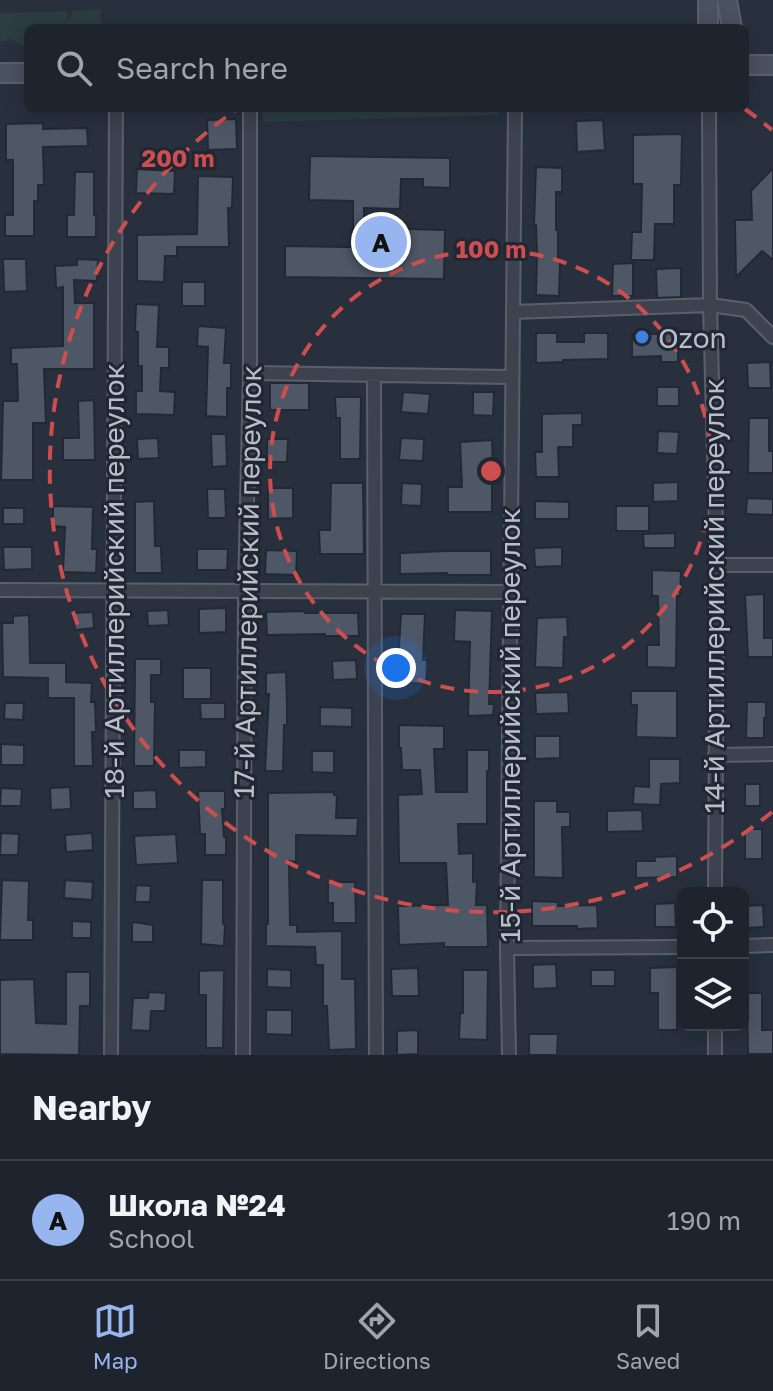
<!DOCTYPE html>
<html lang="en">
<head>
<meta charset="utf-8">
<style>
  body { margin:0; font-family:"Golos Text",sans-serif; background:#2b303a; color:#f1f3f6 }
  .controls { position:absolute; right:24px; bottom:24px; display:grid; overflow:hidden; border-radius:12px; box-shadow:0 4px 20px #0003 }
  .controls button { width:72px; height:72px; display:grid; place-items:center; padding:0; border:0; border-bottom:2px solid #3c414a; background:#1e242e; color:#f1f3f6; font:40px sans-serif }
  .you { position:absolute; left:396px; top:668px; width:28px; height:28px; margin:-20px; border:6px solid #fff; border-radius:50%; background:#1a73e8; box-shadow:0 0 0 12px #1a73e833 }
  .badge { display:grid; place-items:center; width:52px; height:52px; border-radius:50%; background:#97b5ee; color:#111; font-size:26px; font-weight:700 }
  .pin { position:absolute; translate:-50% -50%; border:4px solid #fff; box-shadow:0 2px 8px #0006 }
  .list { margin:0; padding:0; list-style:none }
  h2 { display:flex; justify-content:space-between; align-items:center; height:104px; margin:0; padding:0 32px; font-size:34px }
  h2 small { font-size:26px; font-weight:400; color:#a1a4aa }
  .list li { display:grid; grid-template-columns:52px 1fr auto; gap:24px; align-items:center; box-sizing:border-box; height:120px; padding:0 32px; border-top:2px solid #3c414a }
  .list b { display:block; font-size:30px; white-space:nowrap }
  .list p { margin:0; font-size:26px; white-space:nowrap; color:#a1a4aa }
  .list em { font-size:26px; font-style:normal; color:#a1a4aa }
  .icon { flex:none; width:44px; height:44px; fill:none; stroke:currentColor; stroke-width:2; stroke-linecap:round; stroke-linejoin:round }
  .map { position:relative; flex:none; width:773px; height:1055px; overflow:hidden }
  .search { position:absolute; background:#1e242e; box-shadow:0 4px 20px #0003; left:24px; right:24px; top:24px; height:88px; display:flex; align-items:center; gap:20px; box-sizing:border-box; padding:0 28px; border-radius:12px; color:#a1a4aa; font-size:30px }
  .sheet { height:224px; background:#1e242e }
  nav { display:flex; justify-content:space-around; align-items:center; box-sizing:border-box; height:112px; border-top:2px solid #3c414a; background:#1e242e; font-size:22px; color:#a1a4aa }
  nav a { display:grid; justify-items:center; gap:4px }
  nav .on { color:#97b5ee }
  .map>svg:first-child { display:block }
</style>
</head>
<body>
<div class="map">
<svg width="773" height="1055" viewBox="0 0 773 1055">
  <rect width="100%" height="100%" fill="#28303e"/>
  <path fill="#2b3d40" d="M101,9L100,28H28V48L10,39L0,42V13L67,11L68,21L73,11Z
    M262,108H499V115L263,122Z"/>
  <path fill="#4e5766" stroke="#222935" stroke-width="2" d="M236,119L237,149L208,150L207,120Z
    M603,120L605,150L577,152L576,121Z
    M43,123V129L87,128L88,146L43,147L44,185H38V201H34V236H5V215H13V160H6V124Z
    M682,134L681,185H674V224H655L654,260H631L632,232H641L642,184H633V135Z
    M310,156L450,158V188L423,187V179H401L400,209L364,208V242H353V201L309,200Z
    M536,167L562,168V192H556V230H558V261H560L559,296L536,295L537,254L536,225H534Z
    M773,168V260L762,251L736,277L735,220H752L751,191Z
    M137,169L175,171L174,194L136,193Z
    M75,172H94V215H96V237H67V215H74Z
    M198,176L233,177L232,208H228L229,247H177V256H165L164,282L137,281V235L197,234Z
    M407,229L445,230L444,279L285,277V246L407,248Z
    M3,259H26L27,291L4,292Z
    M77,259L98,260L97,281L74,280L75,303H94V369H44L46,423H33V480H1L3,401H18L17,364H11V348L63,346V287L56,288L55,266L77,265Z
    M633,263V296H612L613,264Z
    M681,268V297L657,298L656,269Z
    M182,282H205V306H182Z
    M136,304L159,305L157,347H169V368H161L160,391L175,392L174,415L136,414V391H142V366H138V332L135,331Z
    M198,326L226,328L224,363H231V388H227V417L206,416L208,347L197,346Z
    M661,328H678V362H661V356L632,357V334H661Z
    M536,333H557V342H584V333H608V359L563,360V362L536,363Z
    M770,362L771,388H748L747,363Z
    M270,383H309V410H270Z
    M657,387H679V406H657Z
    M403,392L430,394L428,414L401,412Z
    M473,392H494L493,416L473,415Z
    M335,397H361L360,459H340V418H336Z
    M94,400L95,460H63V438H79L78,401Z
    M582,413V425H573V447H558L559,477H536L535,452H542V414Z
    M749,418H769V451H773V473H748Z
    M658,431L679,432L677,454L657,453Z
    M211,434H226L227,466L212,467Z
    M158,438L159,458L138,459L137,439Z
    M401,438L424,439L423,461L399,460Z
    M267,439H288L287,462H267Z
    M492,440L493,469H492V512H448V487H462L460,442Z
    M678,482V501L653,502V483Z
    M331,483H363L364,554H320L319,530H330Z
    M402,483L422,484L421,506L401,505Z
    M268,488H293V518L268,519Z
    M207,489H225L226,518H208Z
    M747,498L773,499V515L746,514Z
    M154,501L155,546H161L162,573H135V502Z
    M535,501L569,502V519H535Z
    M53,506L93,507L92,549H97L96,573L63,572L65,527L53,526Z
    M616,506H649V531H616Z
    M3,508H24V524H3Z
    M675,533V548H644L643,534Z
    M3,547H32V569L4,570Z
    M562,547V566L535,567L534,548Z
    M197,549H228L227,570H197Z
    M266,550L297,551L296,575L265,574Z
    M447,551H491V575H447V573L400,574V553Z
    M652,570L681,571L680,596H677L676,668L647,667V645H659L658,596H652Z
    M764,594V638H773V657H748L745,595Z
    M226,608V632L199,633V609Z
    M168,610L169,625L148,626L147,611Z
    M455,610L492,611L489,704H494L493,715L468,716L470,642L454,641Z
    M305,611V613H358L359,636H325V634L267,635L266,612Z
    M93,612L94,628L75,630L74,613Z
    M401,614H425L423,660H427L426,684L397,682Z
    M29,615L30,663H66V682L92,683L91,702H95L96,732H92L93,766H74V698H48V678L3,677L2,623H13V616Z
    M567,617L568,637H564L563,668L535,667L537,618Z
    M135,659H161V675H151V702H155L154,766H134Z
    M356,660L357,679L333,680L332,661Z
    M183,668H211V699H183Z
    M286,672L287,705V725H284L283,771H265L269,694H266V673Z
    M631,691H677V738L636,737L637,705H631Z
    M568,692L569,713L536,714L535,693Z
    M747,702H766V718H764V738H746Z
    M5,703H24L23,720L4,719Z
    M200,703H225V719H201Z
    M320,707L352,708V727L320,726Z
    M399,725L444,726V749H434L436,792H467V750H489V771H487V824H458L459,854L473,853V882L477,881L476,905H487L488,947H444V943L399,945L398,906L448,905L446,863H399L398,795L422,794L420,770H402L401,748H399Z
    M535,736H560V758L535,759Z
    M1,744L24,745V765H1Z
    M179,750H206V767L179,768Z
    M312,751H334V773L312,772Z
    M649,759H680V783L661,784L660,805L633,804L634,786L649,787Z
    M745,784H760V806H745Z
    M70,787L71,809L51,810L50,788Z
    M1,788L22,789L21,806H0Z
    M156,790L157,809H133V791Z
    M198,791H225V809H222L224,837H226V855H205V834H200Z
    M334,792V795H337L336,818H358L357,836L296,835V862L289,861L290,925H297V932L342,931V979H355L356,1049L329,1050L327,1006H323V965H316L315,947L266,946V924H268V793Z
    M534,801H557V812H570V827H562L563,878L534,877Z
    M642,810L643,831L607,832V811Z
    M745,829H762V859H745Z
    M1,833L19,834L18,855H0Z
    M92,833L93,850L66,852L65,835Z
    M176,834L178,863L136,865L134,836Z
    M677,856V877L636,878V861H655L654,857Z
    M2,880L29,881L28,920H33V940H0Z
    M65,880L93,882L92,900L64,898Z
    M202,880H223V924L225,925L224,946L201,944Z
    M328,882H355L356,923H333V903H328Z
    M136,885L151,886L150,902H135Z
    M532,901L558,902V906L597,905L598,928L577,929V926H532Z
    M675,903L676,927H655V904Z
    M763,905L764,927L746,928L745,906Z
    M72,921L91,922V938H72Z
    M133,922L153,925V942H132V924Z
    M556,964L557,988L533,989V965Z
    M677,967V1030H658V993H650V968Z
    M418,968L419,996H392L391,969Z
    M267,969L291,970V988L267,987Z
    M224,970L223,1048H206V995H199V971Z
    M463,970H488L487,1040L459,1039L460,1013H463Z
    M591,970H615V986H591Z
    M66,972H90V1006H80L79,1055L0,1054V980L34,979L36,1023L66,1024Z
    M149,992L166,993L165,1011H151L150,1031L131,1030L133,998H148Z
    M747,993H762V1030H773V1054H748Z
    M266,1010H292V1035L266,1034Z
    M418,1030V1054L397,1055V1031Z
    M529,1034H558L557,1055H529Z"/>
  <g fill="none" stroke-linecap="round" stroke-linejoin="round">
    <defs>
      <path id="street" d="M709,108L710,305L717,565L715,893
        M513,312L710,305L746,310L773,337
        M250,373L512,377
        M374,375L376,1055
        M717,565H773
        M0,590L510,592
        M715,755L773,754
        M743,946L773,945
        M507,948L683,947
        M715,1025V1055
        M111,1055L116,108
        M243,1055L245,591L250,373V108
        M509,1055L507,948L515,108"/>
      <path id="secondary" d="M727,0L732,28
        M708,28V0
        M745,65H773
        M0,73H28"/>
    </defs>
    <use href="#street" stroke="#59606c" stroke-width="16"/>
    <use href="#secondary" stroke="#59606c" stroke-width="22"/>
    <use href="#street" stroke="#3c424e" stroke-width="12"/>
    <use href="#secondary" stroke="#4a5160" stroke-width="18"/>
  </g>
  <g fill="none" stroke="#ce4e50" stroke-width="4" stroke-dasharray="14 10">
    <circle cx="491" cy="471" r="221"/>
    <path d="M772 812A442 442 0 1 1 237 109M745 109A442 442 0 0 1 772 130"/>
  </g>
  <circle fill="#3f7fe0" stroke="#202733" stroke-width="3" cx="642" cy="337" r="8"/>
  <g text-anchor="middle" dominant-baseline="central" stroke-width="6" stroke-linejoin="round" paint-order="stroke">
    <g font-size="28" fill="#b8bec9" stroke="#202733" text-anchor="start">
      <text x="658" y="337">Ozon</text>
    </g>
    <g font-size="28" fill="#b8bec9" stroke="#202733">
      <text transform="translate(113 581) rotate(-90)">18-й Артиллерийский переулок</text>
      <text transform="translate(247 582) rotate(-89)">17-й Артиллерийский переулок</text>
      <text transform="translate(713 596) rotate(-90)">14-й Артиллерийский переулок</text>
      <text transform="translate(509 725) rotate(-90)">15-й Артиллерийский переулок</text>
    </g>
  </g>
  <circle cx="491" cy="471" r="12" fill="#ce4e50" stroke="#202733" stroke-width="4"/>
  <g font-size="24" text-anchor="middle" font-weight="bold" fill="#ce4e50" stroke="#202733" stroke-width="6" stroke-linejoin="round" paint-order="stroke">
    <text x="178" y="167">200 m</text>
    <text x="491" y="258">100 m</text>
  </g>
</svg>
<div class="controls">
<button><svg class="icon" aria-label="locate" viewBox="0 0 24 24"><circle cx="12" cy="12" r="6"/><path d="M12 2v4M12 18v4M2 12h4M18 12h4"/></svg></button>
<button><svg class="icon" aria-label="layers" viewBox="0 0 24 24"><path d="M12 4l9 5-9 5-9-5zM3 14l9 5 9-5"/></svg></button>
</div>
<div class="you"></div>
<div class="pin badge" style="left:381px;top:242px">A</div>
<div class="search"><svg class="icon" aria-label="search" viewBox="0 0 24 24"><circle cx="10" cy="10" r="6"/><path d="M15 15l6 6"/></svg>Search here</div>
</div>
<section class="sheet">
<h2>Nearby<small></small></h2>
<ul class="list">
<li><span class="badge">A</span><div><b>Школа №24</b><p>School</p></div><em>190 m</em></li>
</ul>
</section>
<nav>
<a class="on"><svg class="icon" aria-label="map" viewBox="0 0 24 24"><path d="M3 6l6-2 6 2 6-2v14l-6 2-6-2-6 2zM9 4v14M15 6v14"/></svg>Map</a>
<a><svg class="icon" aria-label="directions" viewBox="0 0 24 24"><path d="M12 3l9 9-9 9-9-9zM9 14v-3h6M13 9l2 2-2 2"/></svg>Directions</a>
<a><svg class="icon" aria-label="saved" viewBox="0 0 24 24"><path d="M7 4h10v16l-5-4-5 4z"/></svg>Saved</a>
</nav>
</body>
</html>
